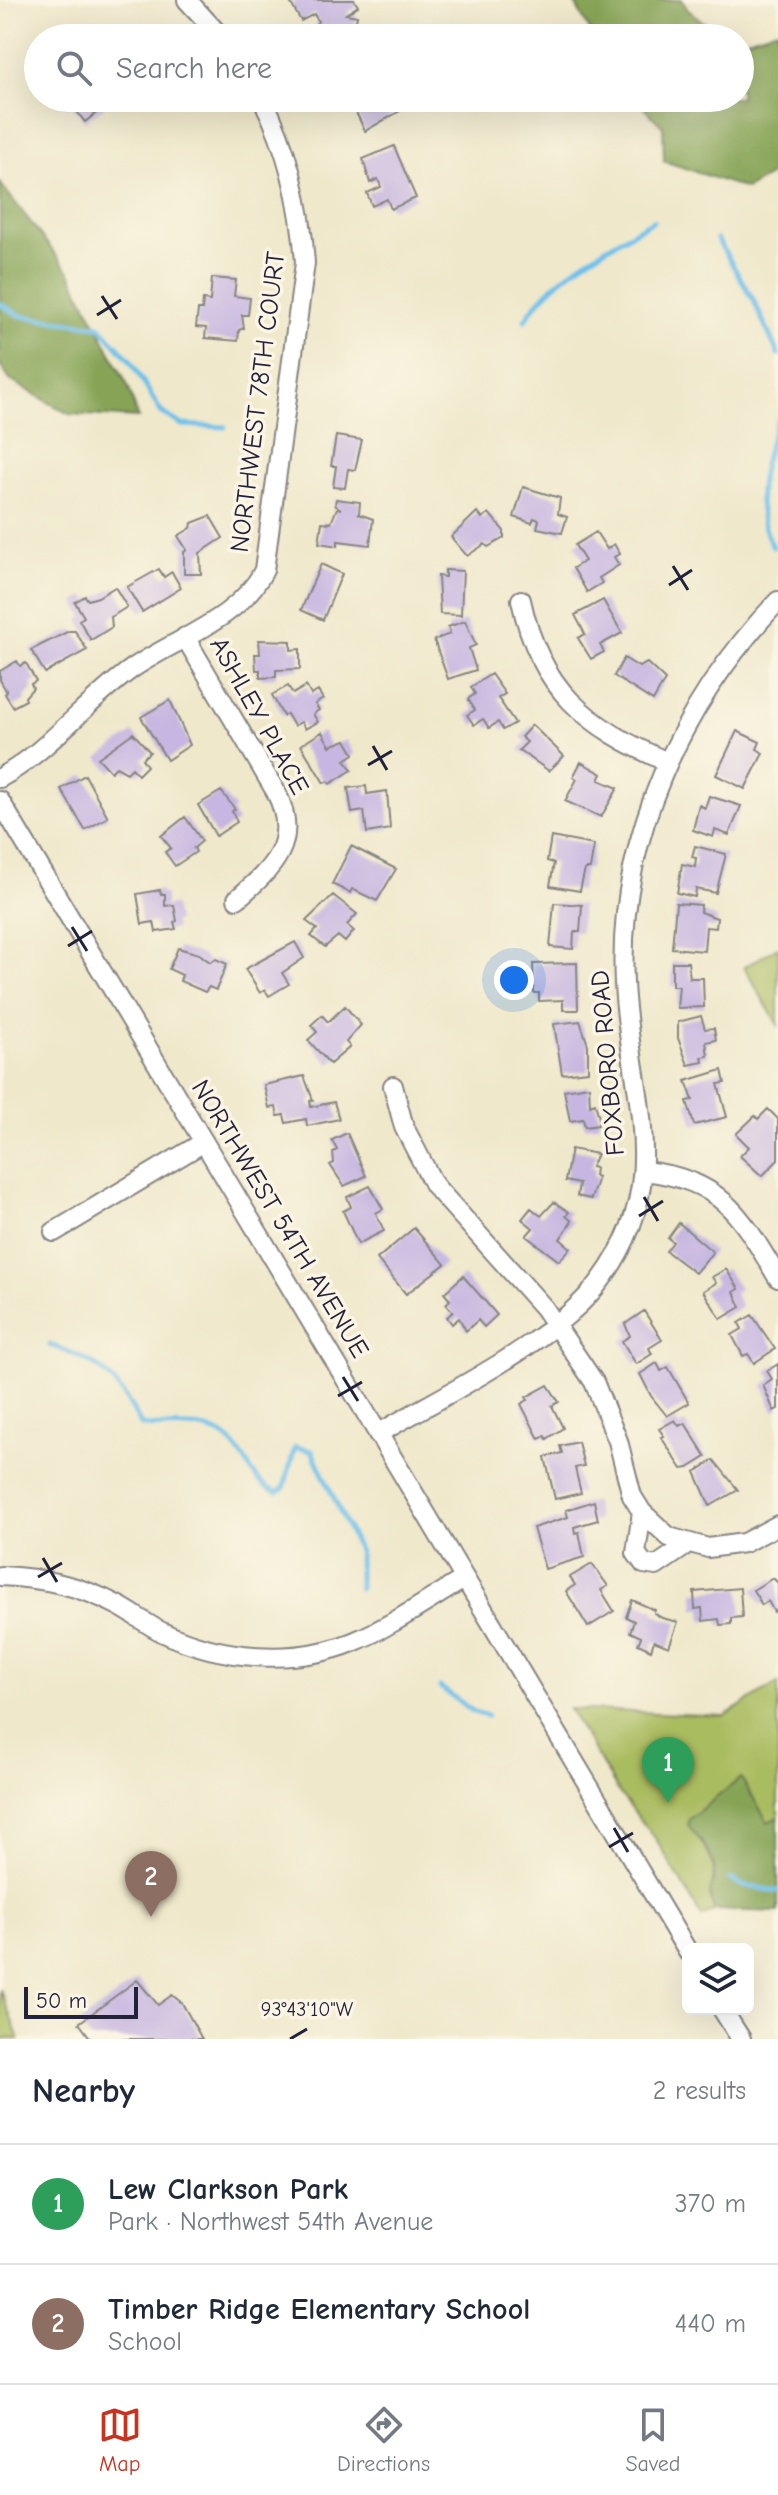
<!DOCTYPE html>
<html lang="en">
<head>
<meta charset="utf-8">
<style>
  body { margin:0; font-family:"Comic Neue",sans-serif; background:#f6f6f7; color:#1f2937 }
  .controls { position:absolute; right:24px; bottom:24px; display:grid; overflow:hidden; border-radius:12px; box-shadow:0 8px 32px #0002 }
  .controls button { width:72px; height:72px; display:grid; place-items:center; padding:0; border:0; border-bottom:2px solid #e0e1e3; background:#fff; color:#1f2937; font:40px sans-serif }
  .scale { position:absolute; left:24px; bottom:20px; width:114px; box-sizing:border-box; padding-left:8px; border:4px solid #22223b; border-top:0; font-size:22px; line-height:28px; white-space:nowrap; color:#22223b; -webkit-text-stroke:6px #fcf5e5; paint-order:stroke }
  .you { position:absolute; left:514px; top:980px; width:28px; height:28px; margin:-20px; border:6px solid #fff; border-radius:50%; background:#1a73e8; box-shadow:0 0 0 12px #1a73e833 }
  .badge { display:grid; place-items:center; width:52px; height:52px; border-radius:50%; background:#c8321e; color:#fff; font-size:26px; font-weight:700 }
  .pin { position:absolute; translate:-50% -66px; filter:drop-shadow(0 2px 4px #0008) }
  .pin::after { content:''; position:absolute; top:42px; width:28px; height:24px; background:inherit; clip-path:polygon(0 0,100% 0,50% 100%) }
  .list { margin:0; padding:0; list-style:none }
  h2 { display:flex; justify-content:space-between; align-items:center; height:104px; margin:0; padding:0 32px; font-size:34px }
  h2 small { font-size:26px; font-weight:400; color:#747a83 }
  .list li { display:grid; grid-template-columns:52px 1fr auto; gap:24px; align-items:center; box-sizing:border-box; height:120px; padding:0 32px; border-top:2px solid #e0e1e3 }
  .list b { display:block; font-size:30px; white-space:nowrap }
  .list p { margin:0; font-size:26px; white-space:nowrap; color:#747a83 }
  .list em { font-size:26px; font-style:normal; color:#747a83 }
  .icon { flex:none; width:44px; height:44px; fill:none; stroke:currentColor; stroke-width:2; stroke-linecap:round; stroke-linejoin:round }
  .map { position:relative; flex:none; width:778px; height:2039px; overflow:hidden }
  .search { position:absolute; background:#fff; box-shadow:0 8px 32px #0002; left:24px; right:24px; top:24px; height:88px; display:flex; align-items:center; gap:20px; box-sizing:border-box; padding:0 28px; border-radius:44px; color:#747a83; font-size:30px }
  .sheet { height:344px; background:#fff }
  nav { display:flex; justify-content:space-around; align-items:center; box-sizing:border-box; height:112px; border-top:2px solid #e0e1e3; background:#fff; font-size:22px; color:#747a83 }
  nav a { display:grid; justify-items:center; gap:4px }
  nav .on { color:#c8321e }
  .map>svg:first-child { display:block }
</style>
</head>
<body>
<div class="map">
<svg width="778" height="2039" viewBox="0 0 778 2039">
  <rect width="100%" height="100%" fill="#fcf5e5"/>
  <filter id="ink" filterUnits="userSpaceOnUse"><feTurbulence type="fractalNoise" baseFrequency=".0125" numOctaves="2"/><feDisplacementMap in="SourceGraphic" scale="16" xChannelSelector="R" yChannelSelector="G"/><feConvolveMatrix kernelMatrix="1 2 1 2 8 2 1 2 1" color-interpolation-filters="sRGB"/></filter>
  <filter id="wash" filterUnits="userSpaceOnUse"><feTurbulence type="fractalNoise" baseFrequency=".006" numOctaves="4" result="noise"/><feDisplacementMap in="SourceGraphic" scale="32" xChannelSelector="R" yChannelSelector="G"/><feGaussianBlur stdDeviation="1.8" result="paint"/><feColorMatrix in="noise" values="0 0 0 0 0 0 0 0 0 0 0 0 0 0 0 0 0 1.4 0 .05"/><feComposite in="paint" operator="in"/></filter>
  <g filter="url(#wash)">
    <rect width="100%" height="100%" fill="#efe8cb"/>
    <path fill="#aabc60" stroke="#666f4e" stroke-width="2" d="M778,947V1025L744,967Z
      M778,1683V1817L768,1823L741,1779L689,1819C694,1836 708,1847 713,1865C717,1881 706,1894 715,1910L702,1917L655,1838L620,1794L569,1709L724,1716Z
      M0,1989L19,2039H0Z"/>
    <path fill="#87a456" stroke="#546348" stroke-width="2" d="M573,0H682L688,10L725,38H594Z
      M778,29V171L746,189L664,161L663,127L634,98H740V41Z
      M0,183L70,273L128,386L138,418L69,414L10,380L0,365Z
      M741,1778L768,1822L778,1817V1912L715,1910C703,1889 717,1887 714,1868C711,1850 698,1839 688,1825L689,1819Z"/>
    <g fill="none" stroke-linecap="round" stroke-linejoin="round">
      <path stroke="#6fc0ea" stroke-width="5" d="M717,239L754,301L778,354
        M0,304L21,316L99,326L130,360L161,412L182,425L225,427
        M525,320C555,273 606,248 653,221
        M773,547C749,502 762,465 778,420
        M49,1345C102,1362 115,1376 141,1425C168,1430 196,1421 222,1435C246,1449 250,1485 278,1492L284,1488L295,1447L312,1451L359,1552V1588
        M440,1687L474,1712L487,1716
        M730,1879L744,1886L778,1891"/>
    </g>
    <g id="blocks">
      <path fill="#c6b6e1" d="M299,0H354L358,6L346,14L357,16L353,36L347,33L329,38L313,30L318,21L314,14L301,21L291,4Z
        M59,98H107L110,102L85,122L71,104L67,108Z
        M349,98H392L400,111L365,131Z
        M394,146L416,198L391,209L387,199L372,206L367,193L381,187L378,179L370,183L363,159Z
        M212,278L236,280L234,296L250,298L248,315H242L244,328L239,330L238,341L205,338L206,328L196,327L198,310H202L203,300L210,301Z
        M336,436L362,440L355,470L348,469L345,488L333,487L336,466H331Z
        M523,487L560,498L558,514L567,517L562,533L537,528L539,520L534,518L532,523L514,517Z
        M336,499L360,502L359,514L373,519L370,545L338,541V546L319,543L322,522L331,523L337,508L341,509L335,505Z
        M477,512L482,518L489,513L504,531V538L488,547L485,544L467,556L451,537Z
        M210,516L223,538L200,553L201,574H184V552L187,550L178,536L191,528L192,523Z
        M596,532L607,549L614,544L620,554L614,557L619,565L599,578L602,583L587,592L573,568L585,561L575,545Z
        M321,564L342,574L323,620L301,610Z
        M159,569L164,577L172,572L181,588L142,612L127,587Z
        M445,570L463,571L461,615L440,614L438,576L445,577Z
        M115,587L127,607L111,617L112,627L91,640L79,620L84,617L75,602L85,596L88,600L98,597Z
        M603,600L622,633L600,645L604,652L591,659L578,638L585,634L575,615Z
        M465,621L476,645L469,648L476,670L448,679L434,640L450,634L448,627Z
        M69,631H75L87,650L45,673L31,650Z
        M259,640L291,641V650L300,649V669L276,670V677L260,678V670H256L255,654H260Z
        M624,658L639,667L647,663L665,680L653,701L614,676Z
        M17,661L20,666L26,663L36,681L31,684L33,688L25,697L26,700L13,707L5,694L7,692L0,680V671Z
        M491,674L505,694L498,698L515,723L503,730L498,722L489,728L483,719L474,725L467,715L475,710L468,699L475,694L471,687Z
        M288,686L293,694L306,686L311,695L318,691L323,699L315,704L319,710L313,714L318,722L305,729L301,722L294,726L287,714L283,716L272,695Z
        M170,700L190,745L167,760L141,717Z
        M532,725L564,756L549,771L519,750L527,742L521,737Z
        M737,731L760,742L757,749L763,753L745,789L716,775Z
        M322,732L330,746L346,740L354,754L345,760L352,770L330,784L328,781L324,783L301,745Z
        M133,733L150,752L142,759L147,766L138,775L132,768L127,773L116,767L111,772L98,758Z
        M581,762L602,774L599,780L618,788L601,817L565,801L577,779L573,777Z
        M85,775L108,817L85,830L61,789Z
        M366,786L367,794L387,791L390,829L367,833L364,811L352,813L348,788Z
        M221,791L235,809L232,811L237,822L216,836L198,805Z
        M709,796L741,806L729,835L715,830L713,837L693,830L699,805L705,808Z
        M185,817L202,841L194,848L196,852L175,866L165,852L171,848L161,836Z
        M551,837L594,845L590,869H585L580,891L550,886L554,863L547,861Z
        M351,846L396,869L377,901L352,889L350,893L332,884Z
        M695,846L726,854L716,893L696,889L695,897L677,893L682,864L695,867L696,858L692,857Z
        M160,890L161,894H165V906L174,905L177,921L174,922L176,929L156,932L154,922L142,924L137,894Z
        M333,895L357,914L347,925L354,931L345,942L338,936L325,947L311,936L317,929L306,921Z
        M554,903L582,905L580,932H574L573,949L550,947Z
        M676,903L701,905L700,912L717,918L716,928L706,927L704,951L672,948Z
        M295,942L304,958L282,973L289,984L269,996L265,990L260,993L245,969Z
        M178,948L199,954L210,962L216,959L227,964L216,990L209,987L205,992L180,981L182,975L169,969Z
        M672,962H688L690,978H703L704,1007L677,1008L679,986H672Z
        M577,963L578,1010H563V1000L539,1001V993H534L533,964Z
        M345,1006L361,1025L346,1042L350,1047L330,1064L308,1040L317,1032L311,1025L322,1015L328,1022Z
        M701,1016L705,1029L714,1028L716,1040L706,1042L708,1056L702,1057L703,1062L688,1065L678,1038V1022Z
        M580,1021L588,1045V1071L562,1074L554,1024Z
        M722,1070L725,1083L718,1084L727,1117L694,1125L687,1101L693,1100L686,1081Z
        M304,1076L313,1100L310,1101L311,1107L334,1102L339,1119L307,1126L306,1119L286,1123L284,1115L278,1116L276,1107L269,1108L264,1085Z
        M589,1086L590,1105L595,1103L599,1118L598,1125L585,1127L583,1119L570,1121L564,1090Z
        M768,1109L778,1119V1160L762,1176L740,1156L749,1147L736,1134L755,1116L758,1119Z
        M347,1133L366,1176L344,1186L330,1165L334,1163L333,1152L337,1150L332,1140Z
        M571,1149L597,1154L591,1167L595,1168L594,1176L598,1177L591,1199L577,1196L579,1184L565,1181Z
        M370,1186L383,1209L376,1213L384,1231L358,1244L343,1211L351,1207L347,1197Z
        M554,1202L569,1212L566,1216L572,1221L560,1239L571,1248L559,1261L526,1236L533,1228L522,1219L531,1208L541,1216Z
        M679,1223L713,1252L695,1273L666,1251L673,1242L668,1238Z
        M414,1228L445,1264L406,1294L377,1259Z
        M726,1269L739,1289L734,1292L741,1307L721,1319L703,1291L716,1283L712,1277Z
        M463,1276L497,1315L484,1327L478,1320L466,1331L459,1318L452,1324L447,1317L453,1312L446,1304L450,1300L444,1293Z
        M644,1311L662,1340L649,1348L652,1354L636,1364L622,1341L630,1336L625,1324Z
        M752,1315L775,1349L754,1363L748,1354L743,1356L732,1335L742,1329L739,1323Z
        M657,1363L661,1371L668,1367L689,1403L667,1416L651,1396L640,1374Z
        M778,1364V1409L774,1411L763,1385L772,1379L767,1371Z
        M548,1385L559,1402L552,1406L563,1428L547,1439L545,1436L539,1439L521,1404L528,1400L526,1397Z
        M675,1420L679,1426L685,1423L706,1457L688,1468L682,1469L661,1437L664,1436L659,1429Z
        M578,1442L584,1466L575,1468L581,1493L555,1499L545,1457L562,1453L560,1446Z
        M714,1460L738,1490L710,1506L695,1472Z
        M594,1501L598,1520L574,1527L575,1533L579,1532L584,1557L545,1569L533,1528L568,1517L566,1510Z
        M592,1564L608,1586L601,1590L614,1611L588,1627L566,1591L575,1585L570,1577Z
        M773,1578L778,1583V1609L774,1612L768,1601L762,1605L753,1590Z
        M740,1588L742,1617L731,1618V1624L720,1625L719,1619L703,1621L702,1608L695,1609L694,1592Z
        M632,1600L655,1610L654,1613L662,1618L678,1622L669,1647L654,1641L651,1650L638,1644L641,1637L630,1632L634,1621L626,1617Z
        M137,1980L158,2005L172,1995L182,2003L202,2039H91L79,2023Z"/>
    </g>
  </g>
  <g filter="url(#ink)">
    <use href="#blocks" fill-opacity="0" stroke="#888583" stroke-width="2"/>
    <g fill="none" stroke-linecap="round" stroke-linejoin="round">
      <defs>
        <path id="minor" d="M187,0L222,38
          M521,600C540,691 587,726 667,762
          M185,637L276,792C301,842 273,868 237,899
          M0,778C50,750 86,701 133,668C177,638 240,619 264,570L305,263C301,204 289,150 262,98
          M0,801L688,1952
          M393,1086L404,1127L434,1185L544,1308L594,1382L618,1441L632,1496L642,1512L669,1537L708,1548L744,1543L778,1525
          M644,1171C722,1180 740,1214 778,1278
          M54,1232L204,1142
          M378,1434C445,1394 555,1342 601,1280C676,1179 629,1093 624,983C617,839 681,703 778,601
          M642,1512L636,1553L644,1564L656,1566L687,1545
          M0,1576C42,1578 79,1585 117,1605C133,1613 147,1625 164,1633C220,1659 294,1666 353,1642C392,1626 428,1600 464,1579
          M722,2009L741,2039"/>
      </defs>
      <use href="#minor" stroke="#888583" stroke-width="22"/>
      <use href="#minor" stroke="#fff" stroke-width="18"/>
    </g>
  </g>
  <path fill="none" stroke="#22223b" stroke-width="3" d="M102,296L117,319M97,315L121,300M673,566L688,590M669,585L692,570M373,746L387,770M368,765L392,751M72,927L87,951M68,946L92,931M644,1197L658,1221M639,1216L663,1201M343,1377L358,1401M338,1396L362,1382M43,1558L57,1582M38,1577L62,1563M614,1828L628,1852M609,1847L633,1833M290,2039L307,2029"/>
  <g text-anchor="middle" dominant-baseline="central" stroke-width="7" stroke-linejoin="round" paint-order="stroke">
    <g font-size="26" fill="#22223b" stroke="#fcf5e5">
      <text transform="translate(258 402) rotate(-83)">NORTHWEST 78TH COURT</text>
      <text transform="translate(259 716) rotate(61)">ASHLEY PLACE</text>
      <text transform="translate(608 1063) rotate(-95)">FOXBORO ROAD</text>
      <text transform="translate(280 1219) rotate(59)">NORTHWEST 54TH AVENUE</text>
    </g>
  </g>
  <g font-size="20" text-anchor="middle" fill="#22223b" stroke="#fcf5e5" stroke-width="7" stroke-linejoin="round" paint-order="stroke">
    <text x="307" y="2016">93°43'10"W</text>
  </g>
</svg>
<div class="controls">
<button><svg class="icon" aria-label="layers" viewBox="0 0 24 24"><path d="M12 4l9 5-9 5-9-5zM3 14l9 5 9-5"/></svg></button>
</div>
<div class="scale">50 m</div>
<div class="you"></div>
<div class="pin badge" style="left:668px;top:1803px;background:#2e9e5b">1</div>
<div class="pin badge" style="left:151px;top:1917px;background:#8d6e63">2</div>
<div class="search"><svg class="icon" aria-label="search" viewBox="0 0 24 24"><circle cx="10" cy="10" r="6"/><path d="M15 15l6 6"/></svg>Search here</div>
</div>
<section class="sheet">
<h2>Nearby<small>2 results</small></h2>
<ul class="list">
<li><span class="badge" style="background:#2e9e5b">1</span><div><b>Lew Clarkson Park</b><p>Park · Northwest 54th Avenue</p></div><em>370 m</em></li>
<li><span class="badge" style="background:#8d6e63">2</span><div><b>Timber Ridge Elementary School</b><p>School</p></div><em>440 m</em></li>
</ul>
</section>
<nav>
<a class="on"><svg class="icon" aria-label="map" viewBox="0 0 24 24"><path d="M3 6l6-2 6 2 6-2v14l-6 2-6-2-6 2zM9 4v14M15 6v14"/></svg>Map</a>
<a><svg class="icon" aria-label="directions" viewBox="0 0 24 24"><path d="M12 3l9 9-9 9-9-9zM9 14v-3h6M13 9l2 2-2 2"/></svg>Directions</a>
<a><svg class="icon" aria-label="saved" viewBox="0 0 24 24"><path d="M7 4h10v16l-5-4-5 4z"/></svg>Saved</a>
</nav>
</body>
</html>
